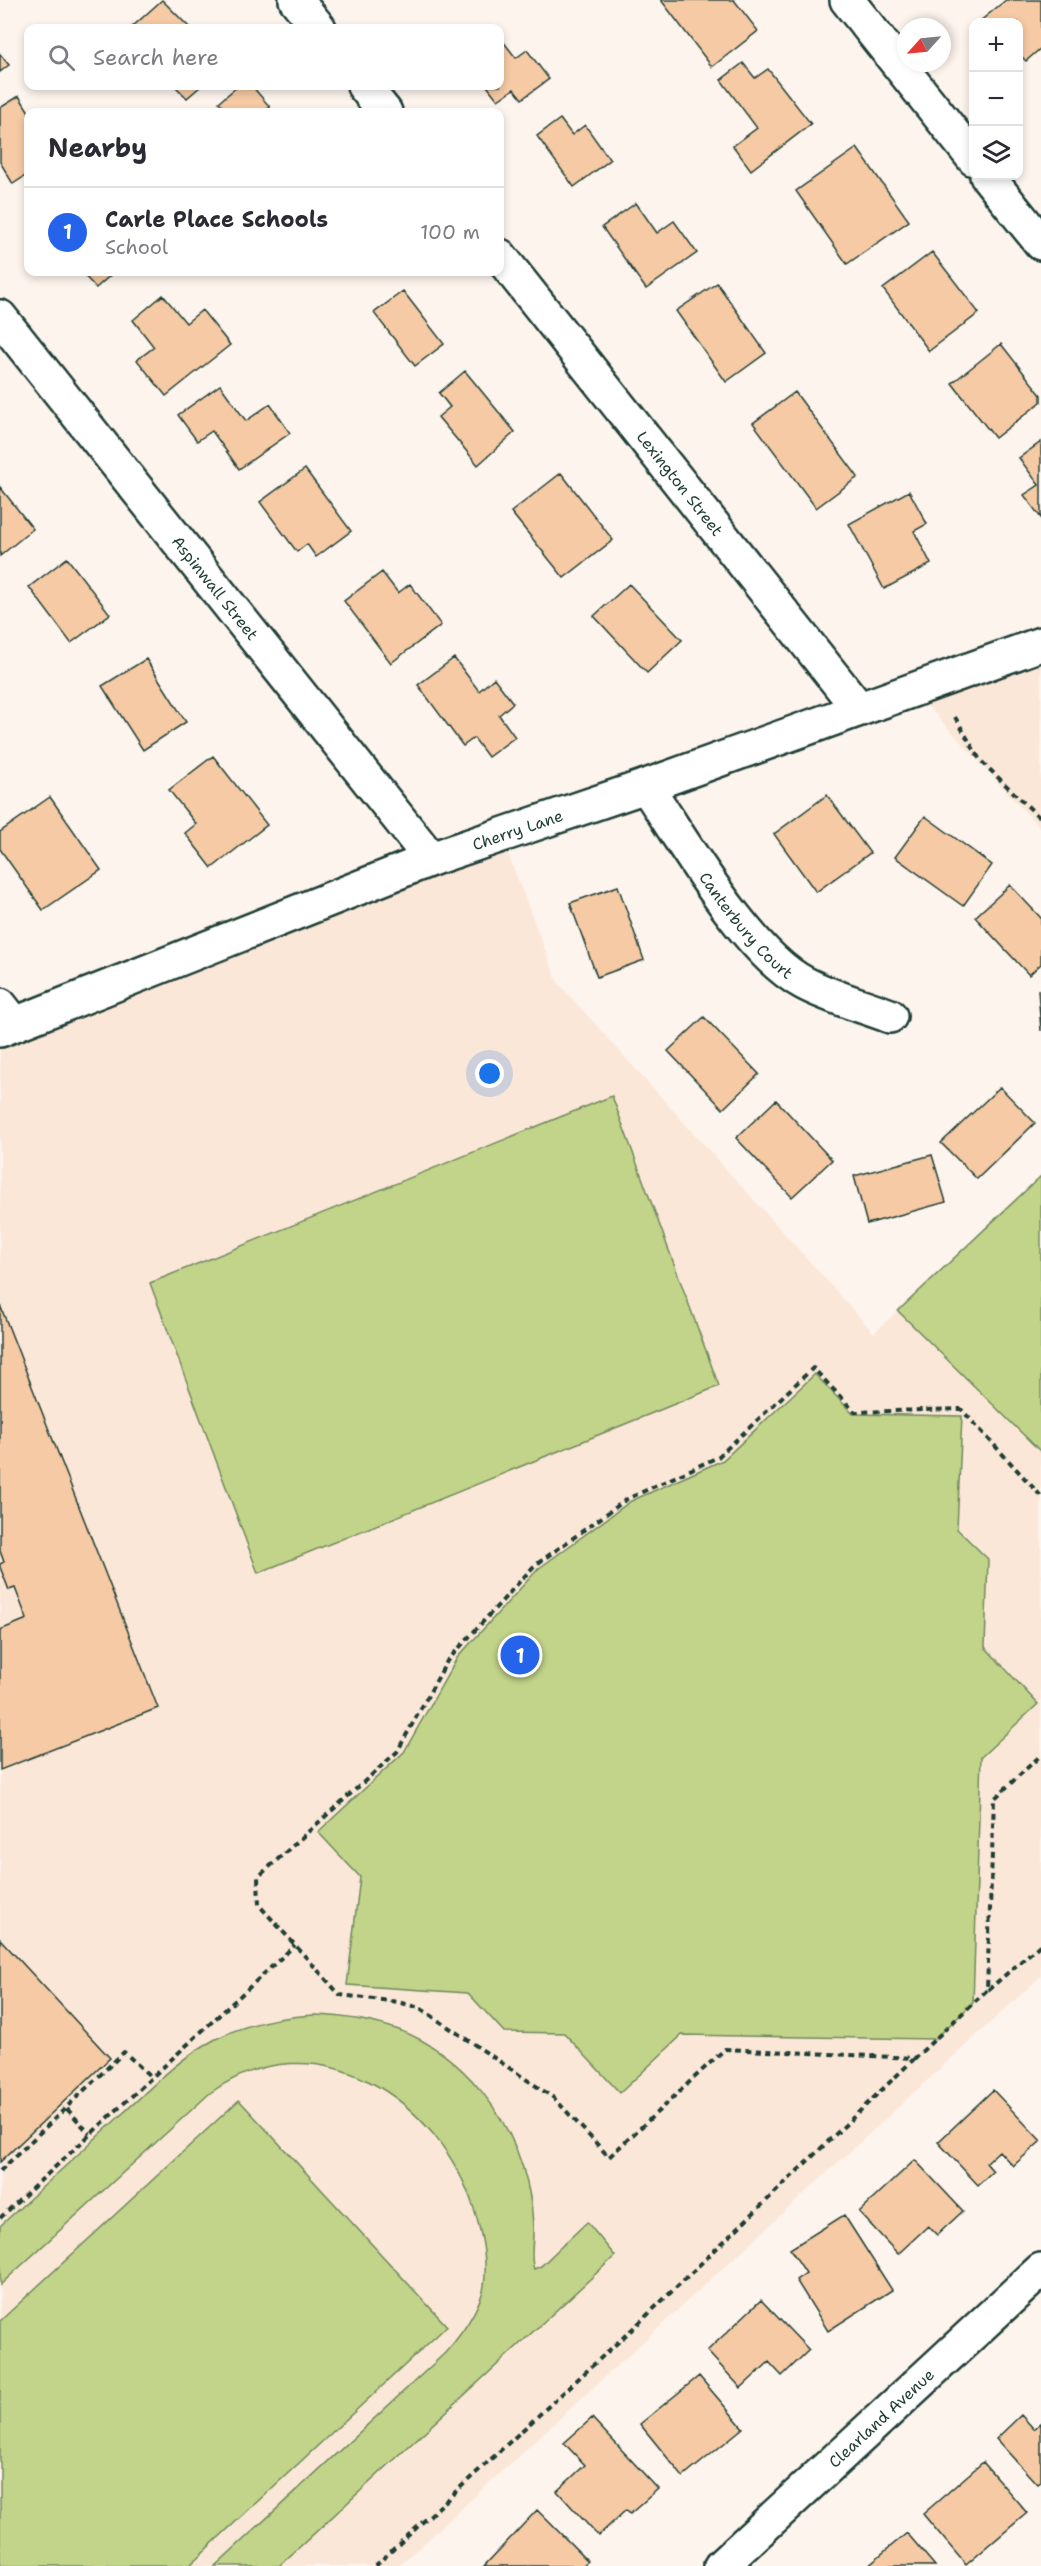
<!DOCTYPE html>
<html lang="en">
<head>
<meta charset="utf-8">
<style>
  body { margin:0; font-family:"Shantell Sans",sans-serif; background:#f2f2f3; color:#2b2b33 }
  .controls { position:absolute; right:18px; top:18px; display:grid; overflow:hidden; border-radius:12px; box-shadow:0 3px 9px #0003 }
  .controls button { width:54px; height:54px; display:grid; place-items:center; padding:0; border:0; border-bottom:2px solid #e1e1e2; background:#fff; color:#2b2b33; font:30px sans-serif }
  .compass { position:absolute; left:897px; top:18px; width:54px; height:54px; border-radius:50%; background:#fff; box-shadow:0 3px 9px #0003; rotate:243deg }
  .you { position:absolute; left:490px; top:1074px; width:21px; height:21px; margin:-15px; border:4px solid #fff; border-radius:50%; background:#1a73e8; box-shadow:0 0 0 9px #1a73e833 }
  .badge { display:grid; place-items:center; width:39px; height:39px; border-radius:50%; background:#2563eb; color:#fff; font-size:20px; font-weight:700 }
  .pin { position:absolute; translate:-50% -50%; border:3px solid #fff; box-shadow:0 2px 6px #0006 }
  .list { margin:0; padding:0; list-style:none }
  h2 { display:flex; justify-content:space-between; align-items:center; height:78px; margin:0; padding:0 24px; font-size:26px }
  h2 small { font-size:20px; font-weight:400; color:#7c7c81 }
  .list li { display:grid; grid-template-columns:39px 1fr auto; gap:18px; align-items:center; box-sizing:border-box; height:90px; padding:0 24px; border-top:2px solid #e1e1e2 }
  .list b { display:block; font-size:22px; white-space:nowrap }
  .list p { margin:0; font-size:20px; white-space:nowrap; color:#7c7c81 }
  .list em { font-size:20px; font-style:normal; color:#7c7c81 }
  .icon { flex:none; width:33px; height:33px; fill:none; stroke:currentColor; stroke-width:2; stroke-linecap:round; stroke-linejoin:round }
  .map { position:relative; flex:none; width:1041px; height:2566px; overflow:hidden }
  .search { position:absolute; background:#fff; box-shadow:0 3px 9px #0003; left:24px; top:24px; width:480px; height:66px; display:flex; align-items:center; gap:15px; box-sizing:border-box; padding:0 21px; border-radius:12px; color:#7c7c81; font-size:22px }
  .panel { position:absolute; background:#fff; box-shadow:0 3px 9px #0003; left:24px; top:108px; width:480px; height:168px; border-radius:12px }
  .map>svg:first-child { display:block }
</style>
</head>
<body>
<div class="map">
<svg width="1041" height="2566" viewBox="0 0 1041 2566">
  <rect width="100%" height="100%" fill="#fdf4ed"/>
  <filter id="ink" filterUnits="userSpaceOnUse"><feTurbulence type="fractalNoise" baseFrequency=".0167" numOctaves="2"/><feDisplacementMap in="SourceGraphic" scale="12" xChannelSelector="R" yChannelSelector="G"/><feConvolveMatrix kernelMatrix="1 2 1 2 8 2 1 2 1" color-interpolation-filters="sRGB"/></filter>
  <g filter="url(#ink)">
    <path fill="#fbe7d7" d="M1041,644V829L913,690Z
      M501,836L558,983L874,1333L1041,1176V1976L399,2566H0V1025Z"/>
    <path fill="#c1d489" stroke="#70885e" stroke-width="1.5" d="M612,1096L719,1386L258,1573L150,1283Z
      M1041,1176V1452L898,1311Z
      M815,1374L853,1414L962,1416L957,1529L988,1559L985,1647L1038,1704L981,1757L973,2003L935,2039L682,2035L620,2093L564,2033L504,2032L468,1993L347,1985L360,1877L318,1832L404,1752L457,1658L538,1569L631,1501L723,1460Z
      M314,2015C343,2016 371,2020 399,2030C463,2054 512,2118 527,2183C531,2199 533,2216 533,2233C533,2244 530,2259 534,2269L541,2266L587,2222L615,2256L279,2566H215L445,2353C461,2335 476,2314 483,2291C489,2265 482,2234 474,2209C439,2099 316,2017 210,2093L0,2285V2226C40,2189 81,2152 121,2115C148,2091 174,2063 205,2045C238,2025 276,2017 314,2015Z
      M239,2100L447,2326L188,2566H0V2321Z"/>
    <path fill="#f5caa4" stroke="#1f3d34" stroke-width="1.5" d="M162,0L190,28H131Z
      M661,0H734L758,31L712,67Z
      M1006,0H1041V48L1026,61L1018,53V22H979Z
      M502,40L516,58L527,50L549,79L522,99L514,89L498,100L487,86H500V42Z
      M0,54L9,65L0,72Z
      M743,63L755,78L768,69L811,124L751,170L733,146L757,128L721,80Z
      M175,86H201L187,98Z
      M238,86H252L270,107L263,112H228L219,102Z
      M19,96L29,112L28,174L13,184L0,162V108Z
      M560,119L572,135L585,125L610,160L574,187L537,136Z
      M857,148L909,221L847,264L796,191Z
      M636,203L657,233L674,221L697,253L646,289L602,227Z
      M932,252L979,313L929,351L883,289Z
      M81,272H114L96,288Z
      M717,283L766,353L726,382L676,311Z
      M403,291L444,344L415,366L374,313Z
      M163,295L186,323L202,310L230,345L166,396L137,360L154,347L133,320Z
      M1001,344L1041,395V402L995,438L952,383Z
      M465,371L515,432L478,465L438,417L450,407L439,393Z
      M220,385L246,421L270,404L290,433L239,469L212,431L197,441L178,415Z
      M795,392L858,477L816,508L753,423Z
      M1041,442V518L1024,495L1039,485L1019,458Z
      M305,469L351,531L316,557L307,544L297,552L260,502Z
      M561,473L613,540L564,578L511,512Z
      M0,487L33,529L0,556Z
      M909,491L927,524L914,531L931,564L884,589L849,524Z
      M67,558L110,614L71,643L29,587Z
      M382,572L398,593L410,584L441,625L391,663L344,601Z
      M629,584L682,640L647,673L594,616Z
      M454,658L479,691L494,678L513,703L499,715L515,737L488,757L474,738L463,746L418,685Z
      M146,659L186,722L143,750L102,686Z
      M213,756L267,825L212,868L185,833L196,824L169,790Z
      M827,795L870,853L816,892L774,834Z
      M50,797L101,870L43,910L0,849V832Z
      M925,816L992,865L963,906L895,857Z
      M1010,885L1041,918V964L1029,975L975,917Z
      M618,886L644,960L597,977L570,903Z
      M1038,990H1041V1031Z
      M704,1017L759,1074L723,1109L668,1051Z
      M1000,1087L1035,1123L977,1179L941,1143Z
      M776,1100L832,1160L792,1197L736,1138Z
      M932,1155L946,1202L867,1224L854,1176Z
      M0,1305L158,1708L0,1770V1630L27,1619L15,1588L9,1590L0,1567V1564L4,1562L0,1551Z
      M0,1939L110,2058L0,2162Z
      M993,2090L1041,2141L1013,2166L999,2151L986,2163L993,2171L978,2185L938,2142Z
      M915,2160L963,2211L937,2235L928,2226L898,2254L859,2212Z
      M844,2215L892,2290L828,2331L796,2280L806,2273L790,2249Z
      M761,2300L809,2350L782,2376L769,2362L741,2388L707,2351Z
      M699,2376L743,2428L683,2477L640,2424Z
      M1021,2415L1034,2429L1041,2423V2481L1037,2484L996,2439Z
      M592,2418L658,2489L630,2514L626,2510L598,2536L557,2491L585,2465L564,2443Z
      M983,2462L1027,2513L966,2565L923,2514Z
      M537,2510L588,2561L582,2566H484Z
      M907,2533L935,2566H867Z"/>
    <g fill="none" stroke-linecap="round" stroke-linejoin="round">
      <defs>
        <g id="street">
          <path d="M296,0L319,28"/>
          <path d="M847,0L974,159"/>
          <path d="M364,86L385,112"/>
          <path d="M987,176L1041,243"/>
          <path id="s1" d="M500,256L859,709"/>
          <path id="s2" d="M0,317L431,859"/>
          <path id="s3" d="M646,786C683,841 747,953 804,983C830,997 861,1005 890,1016"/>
          <path d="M0,1005L15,1024"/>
          <path id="s4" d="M721,2566L1041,2270"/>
        </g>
        <g id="secondary">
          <path id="s5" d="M0,1030L431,859L646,786L1041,644"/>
        </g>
      </defs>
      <use href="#street" stroke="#1f3d34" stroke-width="38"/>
      <use href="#secondary" stroke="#1f3d34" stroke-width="38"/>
      <path stroke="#1f3d34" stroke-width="4" stroke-dasharray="6 4.5" stroke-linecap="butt" d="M955,717L980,760L1041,819
        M1041,1496L961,1409L855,1412L813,1368L718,1457L627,1499L534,1566L447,1661L397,1752L258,1877L259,1905L340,1995L398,2002L420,2008L554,2098L609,2157L725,2049L915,2058L987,1990L994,1799L1041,1755
        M988,1990L1041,1944
        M67,2109L90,2134
        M0,2171L124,2052L151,2077
        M0,2218L295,1945
        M375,2566L641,2321L914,2059"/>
      <use href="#street" stroke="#fff" stroke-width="33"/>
      <use href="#secondary" stroke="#fff" stroke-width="33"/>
    </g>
  </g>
  <g text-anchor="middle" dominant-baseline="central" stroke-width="5" stroke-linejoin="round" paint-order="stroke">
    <g font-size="16" fill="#1f3d34" stroke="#fff">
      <text stroke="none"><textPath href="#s1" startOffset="290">Lexington Street</textPath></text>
      <text stroke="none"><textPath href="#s2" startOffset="346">Aspinwall Street</textPath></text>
      <text stroke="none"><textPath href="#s5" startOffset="555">Cherry Lane</textPath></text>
      <text stroke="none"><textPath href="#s3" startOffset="172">Canterbury Court</textPath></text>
      <text stroke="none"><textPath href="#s4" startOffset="218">Clearland Avenue</textPath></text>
    </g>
  </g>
</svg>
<div class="controls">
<button>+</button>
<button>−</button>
<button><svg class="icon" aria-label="layers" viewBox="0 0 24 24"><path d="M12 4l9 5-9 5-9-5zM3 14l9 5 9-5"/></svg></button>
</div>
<svg class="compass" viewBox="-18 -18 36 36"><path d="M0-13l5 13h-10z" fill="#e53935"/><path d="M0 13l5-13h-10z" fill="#7c7c81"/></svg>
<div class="you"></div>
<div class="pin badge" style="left:520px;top:1655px">1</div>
<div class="search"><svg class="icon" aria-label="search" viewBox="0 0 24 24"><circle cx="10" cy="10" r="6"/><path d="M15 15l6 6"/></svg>Search here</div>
<section class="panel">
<h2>Nearby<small></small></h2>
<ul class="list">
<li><span class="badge">1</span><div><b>Carle Place Schools</b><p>School</p></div><em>100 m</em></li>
</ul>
</section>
</div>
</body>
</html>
